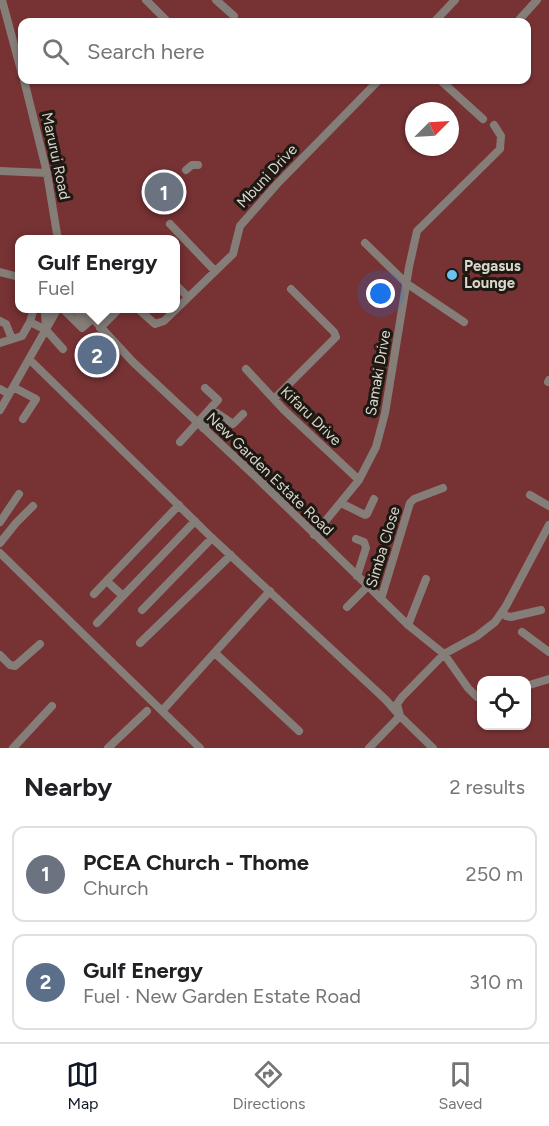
<!DOCTYPE html>
<html lang="en">
<head>
<meta charset="utf-8">
<style>
  body { margin:0; font-family:Figtree,sans-serif; background:#f2f2f2; color:#202124 }
  .controls { position:absolute; right:18px; bottom:18px; display:grid; overflow:hidden; border-radius:12px; box-shadow:0 2px 4px #0004 }
  .controls button { width:54px; height:54px; display:grid; place-items:center; padding:0; border:0; border-bottom:2px solid #e0e0e0; background:#fff; color:#202124; font:30px sans-serif }
  .compass { position:absolute; left:405px; top:102px; width:54px; height:54px; border-radius:50%; background:#fff; box-shadow:0 2px 4px #0004; rotate:66deg }
  .you { position:absolute; left:381px; top:294px; width:21px; height:21px; margin:-15px; border:4px solid #fff; border-radius:50%; background:#1a73e8; box-shadow:0 0 0 9px #1a73e833 }
  .badge { display:grid; place-items:center; width:39px; height:39px; border-radius:50%; background:#111827; color:#fff; font-size:20px; font-weight:700 }
  .pin { position:absolute; translate:-50% -50%; border:3px solid #fff; box-shadow:0 2px 6px #0006 }
  .popup { position:absolute; left:15px; top:235px; width:165px; height:78px; box-sizing:border-box; display:grid; place-content:center; border-radius:12px; background:#fff; filter:drop-shadow(0 2px 4px #0005); font-size:20px; white-space:nowrap; color:#757577 }
  .popup b { font-size:22px; color:#202124 }
  .popup::after { content:''; position:absolute; left:50%; top:100%; margin-left:-12px; border:12px solid transparent; border-top-color:#fff }
  .list { margin:0; padding:0; list-style:none }
  h2 { display:flex; justify-content:space-between; align-items:center; height:78px; margin:0; padding:0 24px; font-size:26px }
  h2 small { font-size:20px; font-weight:400; color:#757577 }
  .list li { display:grid; grid-template-columns:39px 1fr auto; gap:18px; align-items:center; box-sizing:border-box; height:96px; margin:0 12px 12px; padding:0 12px; border:2px solid #e0e0e0; border-radius:12px }
  .list b { display:block; font-size:22px; white-space:nowrap }
  .list p { margin:0; font-size:20px; white-space:nowrap; color:#757577 }
  .list em { font-size:20px; font-style:normal; color:#757577 }
  .icon { flex:none; width:33px; height:33px; fill:none; stroke:currentColor; stroke-width:2; stroke-linecap:round; stroke-linejoin:round }
  .map { position:relative; flex:none; width:549px; height:748px; overflow:hidden }
  .search { position:absolute; background:#fff; box-shadow:0 2px 4px #0004; left:18px; right:18px; top:18px; height:66px; display:flex; align-items:center; gap:15px; box-sizing:border-box; padding:0 21px; border-radius:12px; color:#757577; font-size:22px }
  .sheet { height:294px; background:#fff }
  nav { display:flex; justify-content:space-around; align-items:center; box-sizing:border-box; height:84px; border-top:2px solid #e0e0e0; background:#fff; font-size:16px; color:#757577 }
  nav a { display:grid; justify-items:center; gap:3px }
  nav .on { color:#111827 }
  .map>svg:first-child { display:block }
</style>
</head>
<body>
<div class="map">
<svg width="549" height="748" viewBox="0 0 549 748">
  <rect width="100%" height="100%" fill="#383022"/>
  <path fill="#773234" fill-rule="evenodd" d="M0,0H549V748H0ZM22,22H526V80H22ZM414,111H450V147H414ZM19,240H175V308H19ZM482,680H526V726H482Z"/>
  <g fill="none" stroke-linecap="round" stroke-linejoin="round">
    <path stroke="#847d78" stroke-width="8" d="M2,0L22,74
      M146,0L168,22
      M216,0L234,16
      M518,21L537,0
      M434,22L455,0
      M24,80L47,173L58,240
      M440,80L483,119
      M186,170L192,165H198
      M0,171L47,173
      M170,224L215,271
      M124,240H132
      M365,243L406,283L464,322
      M0,272L19,277
      M175,284L187,296
      M34,308L30,322L46,330L63,349
      M62,308L82,328L92,319
      M74,308L87,323
      M83,308L133,362L256,477L408,625L444,654L468,688L477,697L482,698
      M137,308L155,324L164,321L233,254L240,226L277,184L379,80
      M0,321L6,324L12,339
      M100,328L120,308
      M46,329L45,313L48,320L51,315
      M0,343L22,336L30,322
      M29,359L212,538L386,700L400,716L369,748
      M246,369L284,410L359,480
      M548,382L549,380
      M13,387L36,399L23,419
      M0,389L9,394
      M274,399L336,337L334,332L291,289
      M0,410L58,308
      M203,428L217,413L233,424L243,414
      M180,442L218,400L205,388
      M530,495L549,506
      M341,503L365,515L367,514L374,499
      M0,522L19,494
      M314,535L359,480L376,447L385,413L409,267L417,231L500,149L501,136L494,125
      M356,539L364,542L366,548L357,576
      M0,543L16,523L33,506
      M0,553L200,748
      M111,585L123,596
      M94,594L179,505
      M381,599L410,503L414,499L443,488
      M347,607L368,586
      M142,610L212,538
      M503,612L506,616L511,617L541,610
      M97,623L195,521
      M408,625L426,579
      M522,632L549,652
      M140,643L231,555
      M215,653L299,731
      M0,655L10,665L15,666L40,644
      M526,686L549,679
      M162,711L270,591
      M13,748L52,706
      M108,748L147,711
      M433,748L400,716L397,704L402,697L444,654L477,636L495,622L506,606L549,525"/>
  </g>
  <circle fill="#6cc3f2" stroke="#1c1912" stroke-width="2" cx="452" cy="275" r="6"/>
  <g text-anchor="middle" dominant-baseline="central" stroke-width="6" stroke-linejoin="round" paint-order="stroke">
    <g font-size="15" fill="#dbd6cd" stroke="#1c1912">
      <text transform="translate(56 156) rotate(78)">Marurui Road</text>
      <text transform="translate(267 176) rotate(-47)">Mbuni Drive</text>
      <text transform="translate(378 373) rotate(-80)">Samaki Drive</text>
      <text transform="translate(311 416) rotate(44)">Kifaru Drive</text>
      <text transform="translate(270 474) rotate(44)">New Garden Estate Road</text>
      <text transform="translate(383 547) rotate(-73)">Simba Close</text>
    </g>
    <g font-size="15" font-weight="bold" fill="#dbd6cd" stroke="#1c1912" text-anchor="start">
      <text x="464" y="266">Pegasus<tspan x="464" dy="17">Lounge</tspan></text>
    </g>
  </g>
</svg>
<div class="controls">
<button><svg class="icon" aria-label="locate" viewBox="0 0 24 24"><circle cx="12" cy="12" r="6"/><path d="M12 2v4M12 18v4M2 12h4M18 12h4"/></svg></button>
</div>
<svg class="compass" viewBox="-18 -18 36 36"><path d="M0-13l5 13h-10z" fill="#e53935"/><path d="M0 13l5-13h-10z" fill="#757577"/></svg>
<div class="you"></div>
<div class="pin badge" style="left:164px;top:192px;background:#6b7280">1</div>
<div class="pin badge" style="left:97px;top:355px;background:#5c6f8a">2</div>
<div class="popup"><b>Gulf Energy</b>Fuel</div>
<div class="search"><svg class="icon" aria-label="search" viewBox="0 0 24 24"><circle cx="10" cy="10" r="6"/><path d="M15 15l6 6"/></svg>Search here</div>
</div>
<section class="sheet">
<h2>Nearby<small>2 results</small></h2>
<ul class="list">
<li><span class="badge" style="background:#6b7280">1</span><div><b>PCEA Church - Thome</b><p>Church</p></div><em>250 m</em></li>
<li><span class="badge" style="background:#5c6f8a">2</span><div><b>Gulf Energy</b><p>Fuel · New Garden Estate Road</p></div><em>310 m</em></li>
</ul>
</section>
<nav>
<a class="on"><svg class="icon" aria-label="map" viewBox="0 0 24 24"><path d="M3 6l6-2 6 2 6-2v14l-6 2-6-2-6 2zM9 4v14M15 6v14"/></svg>Map</a>
<a><svg class="icon" aria-label="directions" viewBox="0 0 24 24"><path d="M12 3l9 9-9 9-9-9zM9 14v-3h6M13 9l2 2-2 2"/></svg>Directions</a>
<a><svg class="icon" aria-label="saved" viewBox="0 0 24 24"><path d="M7 4h10v16l-5-4-5 4z"/></svg>Saved</a>
</nav>
</body>
</html>
